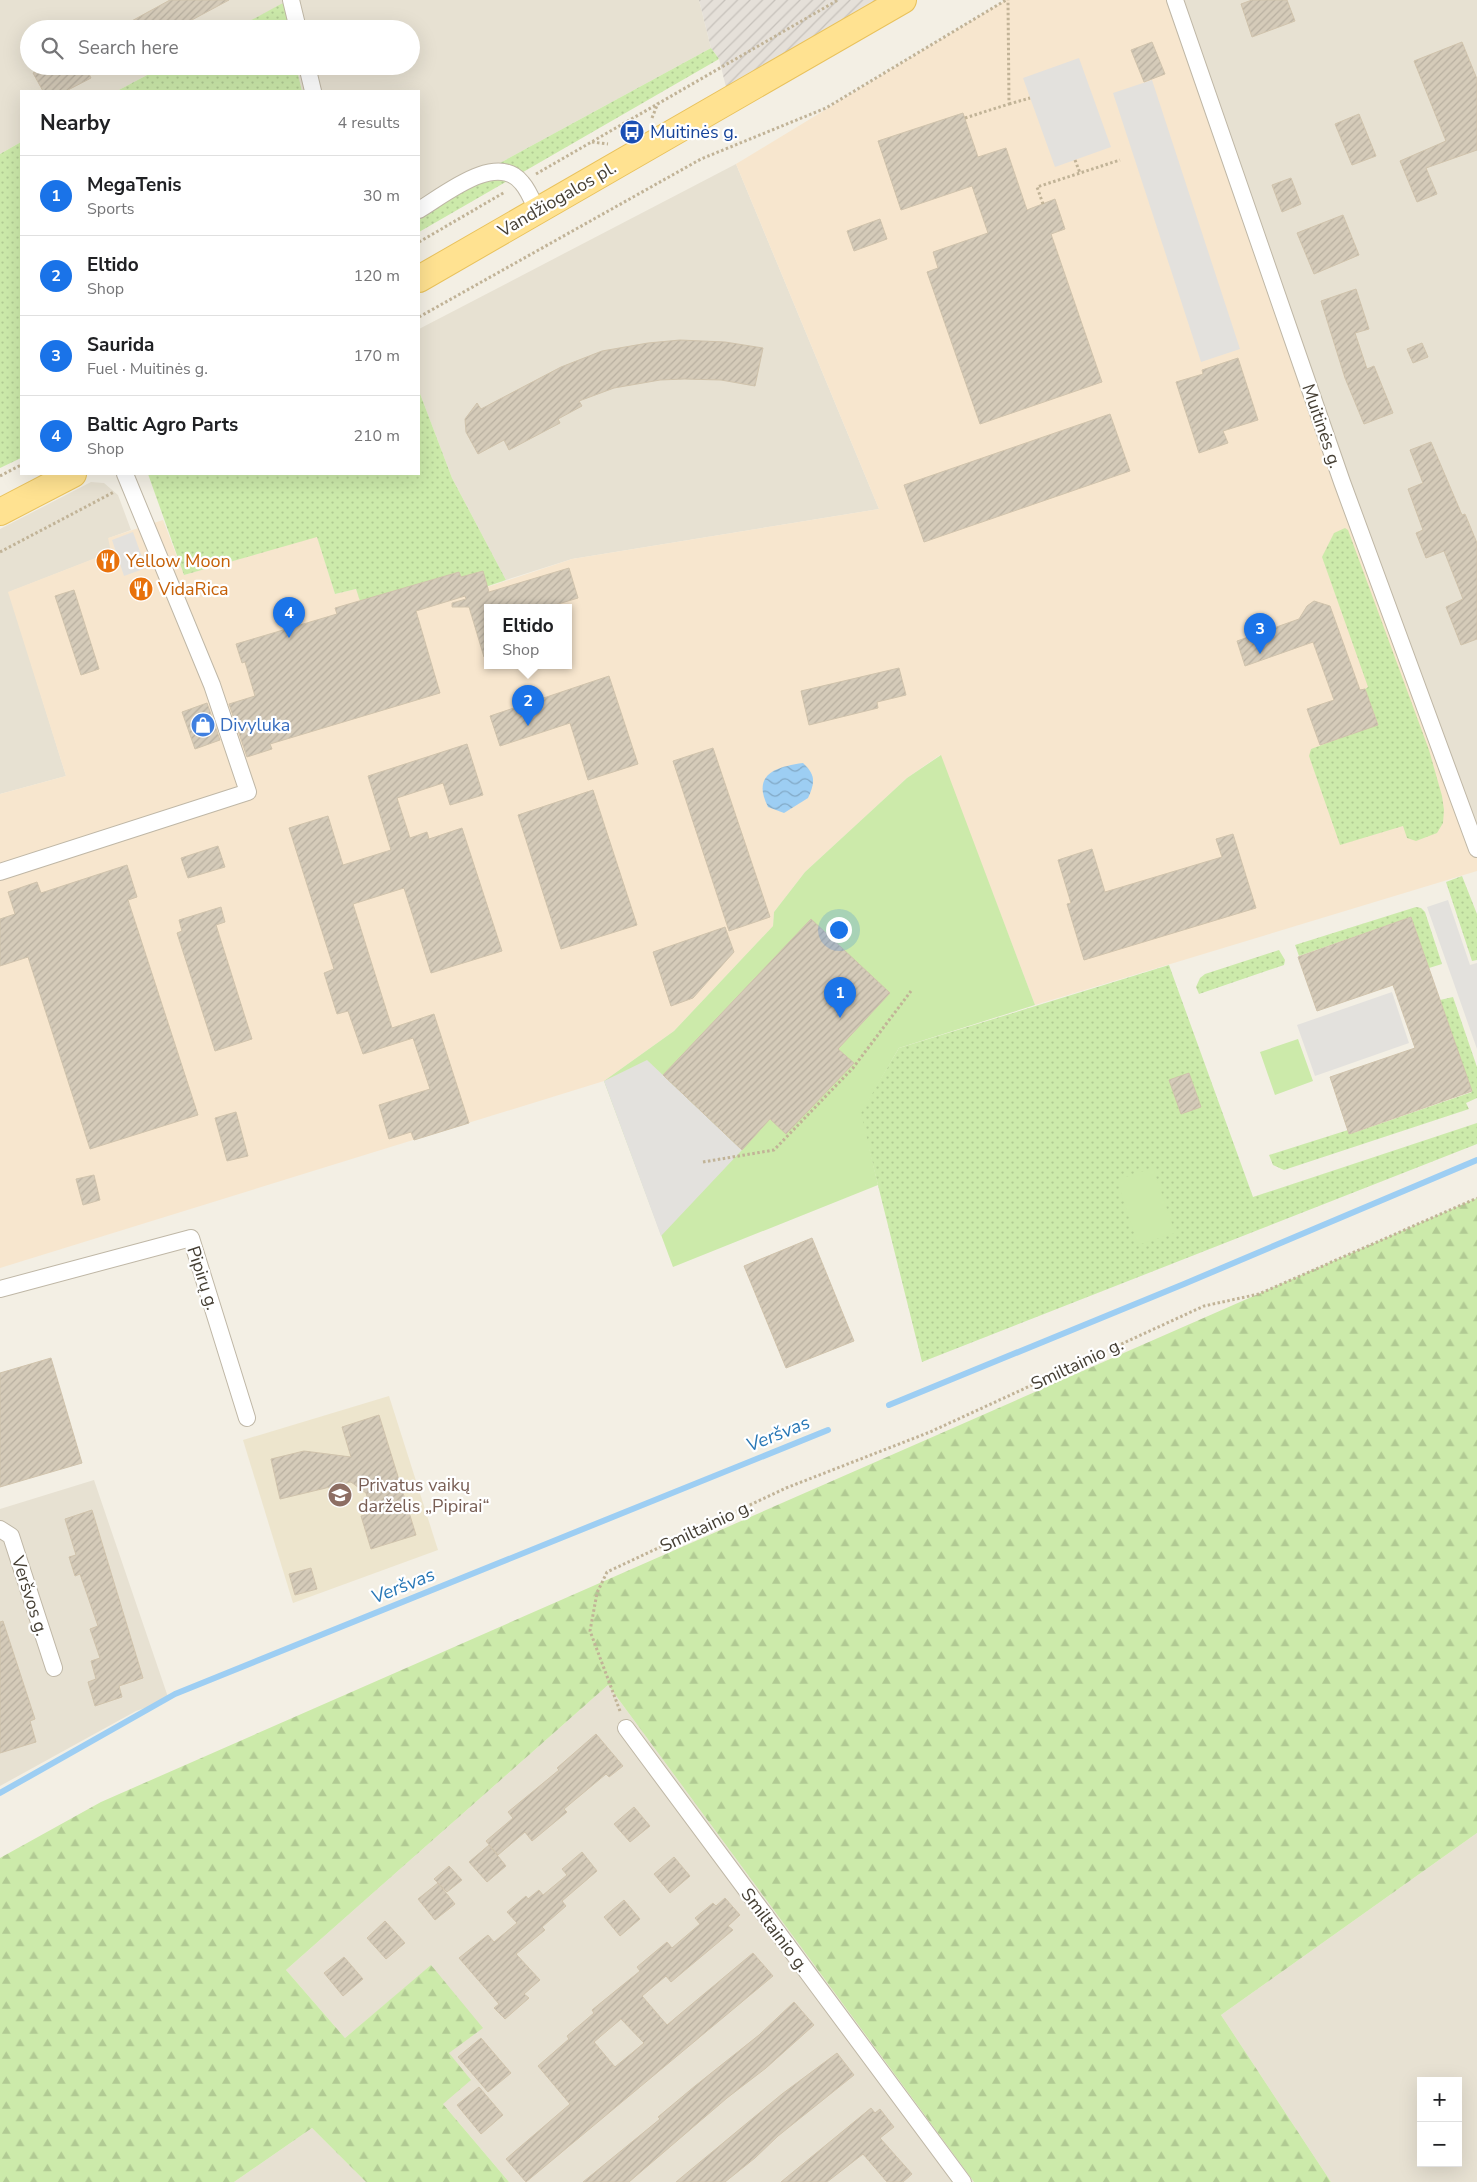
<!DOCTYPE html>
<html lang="en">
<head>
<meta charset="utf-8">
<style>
  body { margin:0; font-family:"Nunito Sans",sans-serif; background:#f6f6f6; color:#202124 }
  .controls { position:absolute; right:15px; bottom:15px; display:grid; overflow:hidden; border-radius:0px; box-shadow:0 5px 20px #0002 }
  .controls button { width:45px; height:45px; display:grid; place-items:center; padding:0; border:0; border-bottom:1px solid #e0e0e0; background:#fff; color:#202124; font:25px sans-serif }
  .you { position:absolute; left:838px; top:929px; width:18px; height:18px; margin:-12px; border:4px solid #fff; border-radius:50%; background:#1a73e8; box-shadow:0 0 0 8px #1a73e833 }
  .badge { display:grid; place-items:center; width:32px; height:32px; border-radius:50%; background:#1a73e8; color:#fff; font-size:16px; font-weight:700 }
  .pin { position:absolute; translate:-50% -41px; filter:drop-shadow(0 1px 2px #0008) }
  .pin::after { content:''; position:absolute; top:26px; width:18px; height:15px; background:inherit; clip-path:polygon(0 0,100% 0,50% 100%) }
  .popup { position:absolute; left:484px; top:604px; width:88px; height:65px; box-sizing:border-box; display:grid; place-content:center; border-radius:0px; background:#fff; filter:drop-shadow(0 1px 4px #0005); font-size:16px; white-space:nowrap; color:#757577 }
  .popup b { font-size:19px; color:#202124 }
  .popup::after { content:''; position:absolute; left:50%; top:100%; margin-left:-10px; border:10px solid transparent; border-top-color:#fff }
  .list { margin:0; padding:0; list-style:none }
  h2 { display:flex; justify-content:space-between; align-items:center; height:65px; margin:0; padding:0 20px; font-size:21px }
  h2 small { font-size:16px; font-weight:400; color:#757577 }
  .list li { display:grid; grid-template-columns:32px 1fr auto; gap:15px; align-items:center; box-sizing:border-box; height:80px; padding:0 20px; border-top:1px solid #e0e0e0 }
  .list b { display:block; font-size:19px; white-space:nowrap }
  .list p { margin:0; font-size:16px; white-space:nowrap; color:#757577 }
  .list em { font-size:16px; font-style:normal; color:#757577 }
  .icon { flex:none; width:28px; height:28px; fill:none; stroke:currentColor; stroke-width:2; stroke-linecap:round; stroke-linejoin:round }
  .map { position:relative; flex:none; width:1477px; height:2182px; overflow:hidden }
  .search { position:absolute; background:#fff; box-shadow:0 5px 20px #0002; left:20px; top:20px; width:400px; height:55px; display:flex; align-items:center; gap:12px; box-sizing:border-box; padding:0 18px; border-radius:28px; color:#757577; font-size:19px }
  .panel { position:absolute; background:#fff; box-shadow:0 5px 20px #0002; left:20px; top:90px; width:400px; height:385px; border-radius:0px }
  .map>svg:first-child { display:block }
</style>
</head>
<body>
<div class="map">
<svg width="1477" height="2182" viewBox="0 0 1477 2182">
  <defs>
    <pattern id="industrial-furrows" width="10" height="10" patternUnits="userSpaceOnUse" patternTransform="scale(1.25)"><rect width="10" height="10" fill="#e5e0d9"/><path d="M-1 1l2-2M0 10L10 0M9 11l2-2" fill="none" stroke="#c6c1bb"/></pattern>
    <pattern id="grass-dots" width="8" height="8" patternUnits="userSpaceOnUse" patternTransform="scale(1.25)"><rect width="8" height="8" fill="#cceaaa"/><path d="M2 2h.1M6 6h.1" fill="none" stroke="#b1ca93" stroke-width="1.8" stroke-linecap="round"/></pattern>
    <pattern id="forest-firs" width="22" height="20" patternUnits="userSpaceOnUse" patternTransform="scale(1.25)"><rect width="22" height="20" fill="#cceaaa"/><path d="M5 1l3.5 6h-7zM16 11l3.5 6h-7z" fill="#b1ca93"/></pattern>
    <pattern id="water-waves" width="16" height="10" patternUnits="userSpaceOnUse" patternTransform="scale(1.25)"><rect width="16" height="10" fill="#9dcef3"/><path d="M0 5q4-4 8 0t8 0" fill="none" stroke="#82a9c6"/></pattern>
    <pattern id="building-hatch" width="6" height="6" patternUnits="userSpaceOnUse" patternTransform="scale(1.25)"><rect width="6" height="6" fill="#d5cbb9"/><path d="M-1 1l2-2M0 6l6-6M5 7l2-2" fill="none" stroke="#b8afa0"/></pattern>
  </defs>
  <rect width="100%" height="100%" fill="#f3efe4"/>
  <path fill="#e7e1d2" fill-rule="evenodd" d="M0,0H699L711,48L419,207V91H302L296,66H411V29H289L285,3L235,29H29V66H164L117,91H21V142L0,154Z
    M1175,0H1477V849Z
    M736,164L879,509L572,559L506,580L452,478L419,391V329Z
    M91,482L104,483L118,495L131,530L109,538L112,552L9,592L66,776L0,794V529Z
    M94,1480L169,1700L136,1711L0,1786V1509Z
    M608,1685L923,2113L974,2182H509L443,2104L449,2053L432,1965L345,2038L286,1970Z
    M1477,1833V2182H1331L1221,2015ZM1421,2081H1458V2163H1421Z
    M312,2128L366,2182H234Z"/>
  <path fill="#f7e6ce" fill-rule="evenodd" d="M1006,0H1175L1477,849V871L1035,1005L940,755L907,778L805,872L774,912L773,926L674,1031L604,1081L0,1268V794L66,776L8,592L111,552L108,538L163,520L184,575L317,536L335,594L356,589L361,601L459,572L466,594L572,559L879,509L736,164ZM488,607H568V665H488Z"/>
  <path fill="url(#industrial-furrows)" d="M699,0H903L730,103L719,59L711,48Z"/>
  <path fill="#ede5cd" d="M389,1396L438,1550L293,1603L243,1440Z"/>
  <path fill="url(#grass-dots)" d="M285,3L289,29H235L281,4Z
    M711,48L719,59L419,232V207Z
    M164,66H296L302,91H117Z
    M21,142V458L0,468V154Z
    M419,391L452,478L506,580L465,594L459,572L360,601L356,589L335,594L317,537L184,575L148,474H419Z
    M1345,528L1348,530L1429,750L1442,796L1444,810L1443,823L1437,833L1416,841L1407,838L1403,826L1340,845L1309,756L1311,749L1378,724L1365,689L1368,687L1322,557L1334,533Z
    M1462,876L1477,914V960L1472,961L1446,882Z
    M1416,907L1421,908L1425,912L1442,964L1429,968L1411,917L1299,956L1295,945Z
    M1279,950L1285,960L1284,965L1199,994L1196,987L1200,978L1205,974Z
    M1169,965L1253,1197L1477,1123V1144L922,1362L860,1113L899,1048Z
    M1453,997L1477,1067V1098L1466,1103L1469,1109L1284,1170L1273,1165L1269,1155L1348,1130L1350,1134L1472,1092L1440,1000Z"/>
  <path fill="url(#forest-firs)" d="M1477,1198V1833L1221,2015L1331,2182H974L608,1685L286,1970L345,2038L431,1965L483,2028L449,2053L471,2080L443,2104L509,2182H366L312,2128L234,2182H0V1858L101,1802Z"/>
  <path fill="#cceaaa" d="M941,755L1035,1005L899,1048L861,1113L878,1185L673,1267L604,1081L674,1031L773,926L774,912L805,872L907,778Z
    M1298,1039L1313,1081L1275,1095L1260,1052Z
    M1153,1168L1175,1233L1138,1245L1117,1180Z"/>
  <path fill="#e3e1dd" d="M1079,58L1111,147L1055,167L1023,78Z
    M1152,80L1240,349L1201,362L1113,93Z
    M133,532L146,568L124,576L112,540Z
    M1448,900L1470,965L1477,963V1049L1427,907Z
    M1392,992L1409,1043L1315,1076L1297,1025Z
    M647,1060L742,1150L661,1236L604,1081Z"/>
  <path fill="url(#water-waves)" d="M803,763C816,775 815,783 808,798L784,813L768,807C752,775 774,767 803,763Z"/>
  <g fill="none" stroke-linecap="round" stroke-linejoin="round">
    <path stroke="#9dcef3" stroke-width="6" d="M889,1405L1184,1284L1477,1160
      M0,1793L175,1694L828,1430"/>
  </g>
  <path fill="url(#building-hatch)" stroke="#d0c3ac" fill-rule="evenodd" d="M170,0H229L175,29H117Z
    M1252,0H1287L1295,21L1252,37L1241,4Z
    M1152,42L1165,74L1144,82L1131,50Z
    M1462,42L1477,79V150L1426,168L1437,194L1417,202L1400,161L1446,141L1414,61Z
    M45,66H85L91,78L66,91H43L33,73Z
    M963,113L978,157L1006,148L1027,210L1055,199L1065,229L1051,234L1102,382L980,424L927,272L938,268L933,252L988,233L972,186L901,210L878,141Z
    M1359,114L1376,156L1352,165L1335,124Z
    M1291,178L1301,204L1282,212L1272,185Z
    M1343,215L1359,255L1314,274L1297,233Z
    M880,219L887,239L854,251L847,231Z
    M1356,289L1369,329L1355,333L1367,369L1374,366L1393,413L1364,424L1345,378L1321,301Z
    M680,340L725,342L763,348L755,386L721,380L684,379L660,380L614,388L579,401L582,406L558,419L560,423L509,450L504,440L478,454L466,432L465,419L477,403L481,409L561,367L602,351L648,343Z
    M1422,343L1428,357L1413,363L1407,349Z
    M1238,358L1258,420L1223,431L1228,443L1199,453L1176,382L1203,374L1202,370Z
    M1110,414L1130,471L924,542L904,485Z
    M1431,442L1462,515L1465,514L1477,543V639L1461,645L1446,607L1463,599L1444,551L1426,558L1416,533L1423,530L1408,489L1423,483L1410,450Z
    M569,568L578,598L548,607H488V656L484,657L469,607H452V603L466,599L465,596L416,611L440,693L270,744L272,749L247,757L229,704L255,696L245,662L242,663L236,644L337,614L335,608L459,572L461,577L483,571L489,592Z
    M74,590L99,669L81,675L55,596Z
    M1314,601L1330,606L1360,690L1365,689L1378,725L1320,745L1307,709L1334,700L1313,642L1245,666L1237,641L1299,619L1307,606Z
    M899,668L906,695L877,702L878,708L809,725L801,691Z
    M609,676L638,764L588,780L570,723L500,746L490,716Z
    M207,703L220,740L195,749L182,712Z
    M467,744L483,795L450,805L443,783L397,798L410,838L427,832L429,839L462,828L502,951L431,973L404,888L353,904L392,1028L434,1014L469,1123L414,1140L411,1132L389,1139L379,1105L430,1089L413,1038L363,1054L348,1011L337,1014L324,973L334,969L289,828L328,816L343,865L391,850L368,776Z
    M713,748L770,917L729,931L673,761Z
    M593,790L637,925L561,949L518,815Z
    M1233,834L1256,908L1084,960L1067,904L1071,903L1058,860L1092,849L1105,892L1222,857L1216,839Z
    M218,846L225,867L188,878L181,858Z
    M127,865L137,897L128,900L198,1115L90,1149L28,957L0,966V919L15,914L8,892L37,882L41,893Z
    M221,907L225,922L216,925L252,1039L215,1051L177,933L182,931L179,920Z
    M1411,917L1472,1091L1349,1134L1330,1077L1415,1048L1393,985L1317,1011L1298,957Z
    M811,919L890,993L838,1049L854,1063L786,1134L770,1119L742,1150L663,1075Z
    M725,927L734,952L693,998L671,1006L653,952Z
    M1189,1073L1201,1107L1181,1114L1169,1080Z
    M236,1112L248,1156L227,1161L215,1118Z
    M94,1175L100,1200L83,1205L76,1179Z
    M812,1238L854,1341L786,1368L744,1266Z
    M51,1358L82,1463L0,1487V1373Z
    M379,1415L416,1535L371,1549L361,1516L372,1513L366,1493L351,1482L280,1499L271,1459L304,1451L351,1457L342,1427Z
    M92,1510L143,1678L119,1686L122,1697L95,1706L88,1682L96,1679L91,1661L100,1658L90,1629L98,1626L80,1574L75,1576L69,1557L76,1555L65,1519Z
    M311,1568L317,1589L295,1595L289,1574Z
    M3,1621L35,1719L30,1721L36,1742L0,1753V1622Z
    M596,1734L623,1766L609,1777L606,1774L564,1809L567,1812L532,1841L525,1832L498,1855L486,1841L513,1818L508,1812L559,1770L557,1768Z
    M634,1807L650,1826L630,1842L614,1824Z
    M489,1845L506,1866L487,1882L469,1862Z
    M582,1852L597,1871L562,1901L566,1906L542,1927L545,1930L516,1954L540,1980L524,1994L529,1998L505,2019L494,2008L499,2004L459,1958L488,1935L494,1942L517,1923L507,1912L526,1896L528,1899L539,1890L543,1895L567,1875L562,1869Z
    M674,1857L690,1876L670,1893L654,1874Z
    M449,1866L462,1880L447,1892L434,1879Z
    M438,1883L455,1904L435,1920L418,1899Z
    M725,1898L740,1915L728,1926L733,1930L671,1982L666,1976L642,1996L667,2025L753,1953L773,1976L526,2182L506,2159L570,2104L538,2066L569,2039L567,2036L594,2013L592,2010L640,1971L637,1967L667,1942L672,1948L700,1924L695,1918L713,1903L716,1906ZM621,2019L644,2043L615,2067L594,2042Z
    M624,1900L640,1919L620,1936L604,1917Z
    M385,1921L405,1943L386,1959L367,1938Z
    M344,1957L363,1979L343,1996L324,1973Z
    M794,2002L814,2025L766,2068L727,2098L629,2182H583L660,2119L658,2117L695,2086L759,2035Z
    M481,2038L511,2073L488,2092L458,2057Z
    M837,2053L854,2075L778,2136L755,2158L725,2182H676L782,2094Z
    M479,2087L503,2115L481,2134L457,2105Z
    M871,2108L875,2113L880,2109L894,2127L880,2138L912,2174L903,2182H887L863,2154L827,2182H781Z"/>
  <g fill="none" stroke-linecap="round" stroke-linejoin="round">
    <defs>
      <path id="minor" d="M291,0L298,29
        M1175,0L1342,482L1477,849
        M307,66L313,91
        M419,210C444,195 497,151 522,183C529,191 533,202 537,211
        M0,872L248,792L212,685L125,474
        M0,1289L191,1238L247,1418
        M0,1529L11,1536L54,1668
        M626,1728L963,2182"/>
      <path id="primary" d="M419,279L903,0
        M0,512L73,474"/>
    </defs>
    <use href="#minor" stroke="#bfb7a6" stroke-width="18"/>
    <use href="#primary" stroke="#e9c25c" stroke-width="28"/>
    <path stroke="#c1b397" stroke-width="3" stroke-dasharray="2.5 2.5" stroke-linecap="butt" d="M1009,104L1030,98
      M652,118L658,103
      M965,118L1009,104L1008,0
      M592,142L608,144
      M1075,160L1080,173
      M536,174L838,0
      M1043,204L1037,187L1120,160
      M419,242L505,192
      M419,317L701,159L826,108L1006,0
      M0,476L21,465
      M0,552L114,492
      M703,1162L774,1150L853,1068L911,991
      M620,1711L590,1631L597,1593L607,1572L786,1488L930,1432L1204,1306L1259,1294L1477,1198"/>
    <use href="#minor" stroke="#fff" stroke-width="16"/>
    <use href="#primary" stroke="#ffe291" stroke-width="26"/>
  </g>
  <defs>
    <symbol id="bus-disc" viewBox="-11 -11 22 22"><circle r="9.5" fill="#1a4fb4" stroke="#fff"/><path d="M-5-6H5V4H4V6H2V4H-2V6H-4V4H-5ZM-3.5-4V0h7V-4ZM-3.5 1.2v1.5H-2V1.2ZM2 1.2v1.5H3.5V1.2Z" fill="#fff"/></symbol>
    <symbol id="restaurant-disc" viewBox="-11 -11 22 22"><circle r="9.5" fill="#e8710a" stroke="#fff"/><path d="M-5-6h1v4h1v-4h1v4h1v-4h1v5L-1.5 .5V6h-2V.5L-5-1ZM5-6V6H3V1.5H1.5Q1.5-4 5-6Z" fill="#fff"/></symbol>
    <symbol id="shop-disc" viewBox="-11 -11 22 22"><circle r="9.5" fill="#3f7fe0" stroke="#fff"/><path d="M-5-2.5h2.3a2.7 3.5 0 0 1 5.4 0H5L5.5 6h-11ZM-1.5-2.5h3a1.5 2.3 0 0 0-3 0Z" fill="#fff"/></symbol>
    <symbol id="school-disc" viewBox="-11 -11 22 22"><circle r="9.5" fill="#8d6e63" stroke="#fff"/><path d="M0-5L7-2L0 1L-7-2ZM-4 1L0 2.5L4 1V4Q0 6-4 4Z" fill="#fff"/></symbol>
  </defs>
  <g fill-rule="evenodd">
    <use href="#bus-disc" x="618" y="118" width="28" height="28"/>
    <use href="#restaurant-disc" x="94" y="547" width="28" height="28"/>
    <use href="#restaurant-disc" x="127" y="575" width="28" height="28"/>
    <use href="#shop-disc" x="189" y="711" width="28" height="28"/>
    <use href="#school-disc" x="326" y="1481" width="28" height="28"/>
  </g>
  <g text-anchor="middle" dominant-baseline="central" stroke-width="4.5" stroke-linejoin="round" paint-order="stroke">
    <g font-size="18" fill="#164399" stroke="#fff" text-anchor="start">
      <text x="650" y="132">Muitinės g.</text>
    </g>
    <g font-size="18" fill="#453f34" stroke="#fff">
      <text transform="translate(557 199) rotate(-30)">Vandžiogalos pl.</text>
      <text transform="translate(1322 426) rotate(71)">Muitinės g.</text>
      <text transform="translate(203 1278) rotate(72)">Pipirų g.</text>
      <text transform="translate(1077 1364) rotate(-25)">Smiltainio g.</text>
      <text transform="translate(706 1526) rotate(-25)">Smiltainio g.</text>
      <text transform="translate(30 1596) rotate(72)">Veršvos g.</text>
      <text transform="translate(775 1930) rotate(53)">Smiltainio g.</text>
    </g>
    <g font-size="18" fill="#c56008" stroke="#fff" text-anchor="start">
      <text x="126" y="561">Yellow Moon</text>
      <text x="158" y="589">VidaRica</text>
    </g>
    <g font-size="18" fill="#366cbe" stroke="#fff" text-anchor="start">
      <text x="220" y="725">Divyluka</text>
    </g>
    <g font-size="18" fill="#785e54" stroke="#fff" text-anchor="start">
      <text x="358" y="1485">Privatus vaikų<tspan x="358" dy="21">darželis „Pipirai“</tspan></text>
    </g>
    <g font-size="19" font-style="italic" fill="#2877b6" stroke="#fff">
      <text transform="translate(778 1434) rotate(-22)">Veršvas</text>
      <text transform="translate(403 1586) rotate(-22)">Veršvas</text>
    </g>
  </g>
</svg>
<div class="controls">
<button>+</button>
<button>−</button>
</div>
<div class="you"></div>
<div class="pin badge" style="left:840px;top:1018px">1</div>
<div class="pin badge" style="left:528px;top:726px">2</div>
<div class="popup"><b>Eltido</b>Shop</div>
<div class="pin badge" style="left:1260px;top:654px">3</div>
<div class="pin badge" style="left:289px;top:638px">4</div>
<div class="search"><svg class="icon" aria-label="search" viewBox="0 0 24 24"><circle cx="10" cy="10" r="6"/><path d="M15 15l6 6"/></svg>Search here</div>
<section class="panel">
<h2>Nearby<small>4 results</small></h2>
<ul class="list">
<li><span class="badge">1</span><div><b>MegaTenis</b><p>Sports</p></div><em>30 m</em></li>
<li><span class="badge">2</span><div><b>Eltido</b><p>Shop</p></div><em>120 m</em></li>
<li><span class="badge">3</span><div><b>Saurida</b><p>Fuel · Muitinės g.</p></div><em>170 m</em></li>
<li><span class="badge">4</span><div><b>Baltic Agro Parts</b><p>Shop</p></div><em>210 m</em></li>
</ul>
</section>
</div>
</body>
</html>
